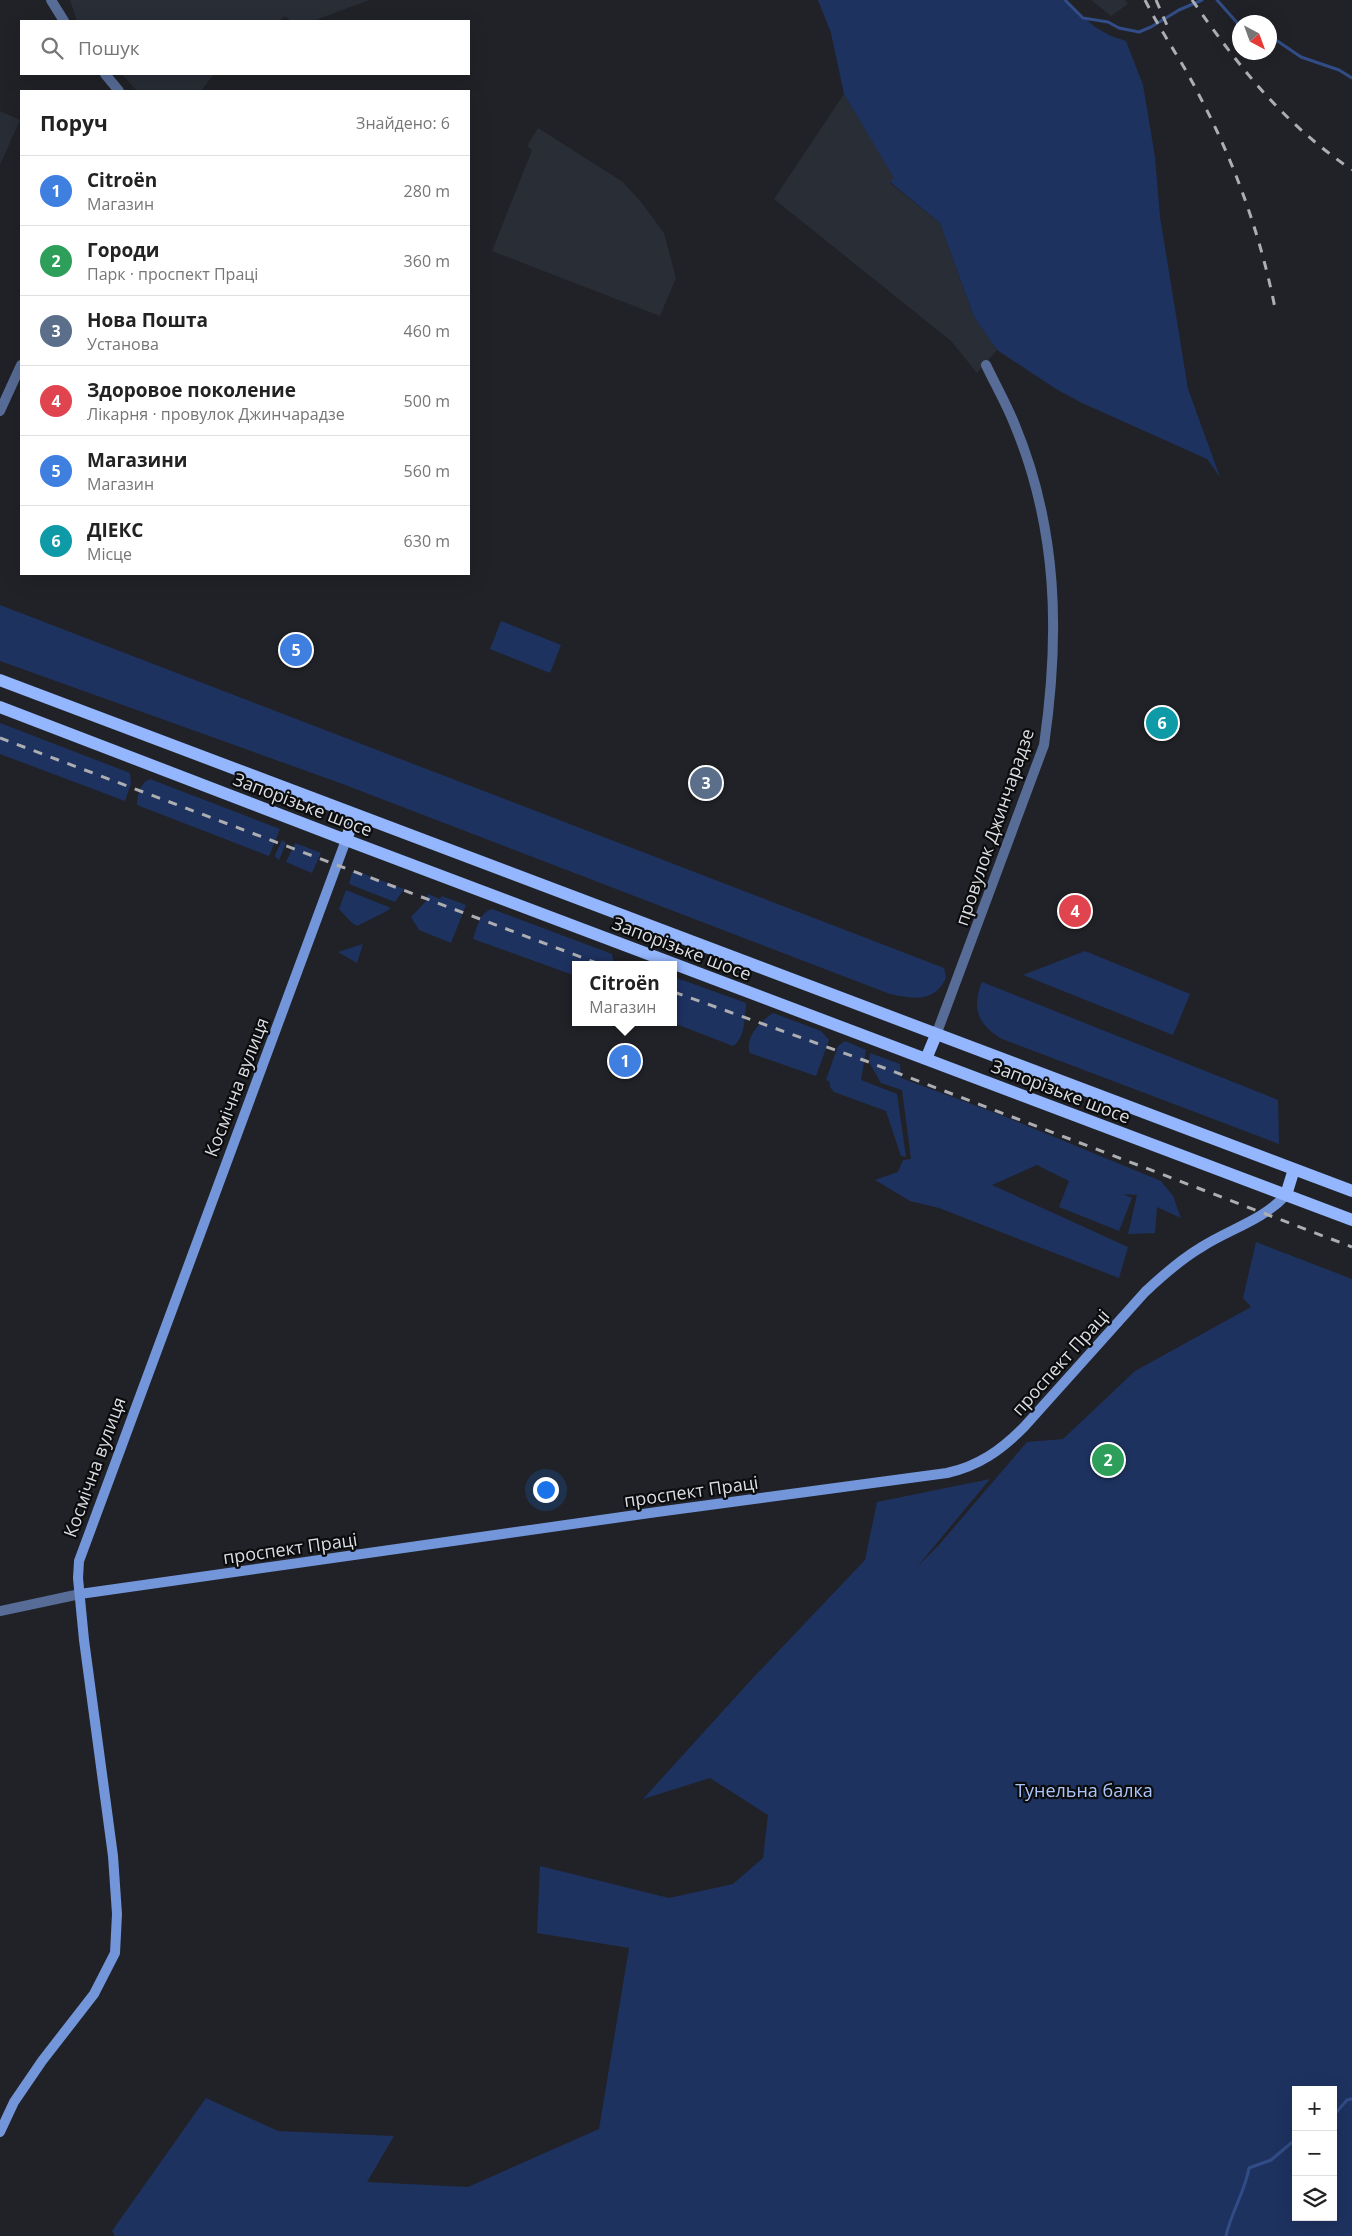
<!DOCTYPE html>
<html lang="uk">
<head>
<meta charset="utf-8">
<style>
  body { margin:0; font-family:"Open Sans",sans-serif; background:#f6f6f6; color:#222 }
  .controls { position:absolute; right:15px; bottom:15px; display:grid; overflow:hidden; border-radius:0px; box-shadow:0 5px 20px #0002 }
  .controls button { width:45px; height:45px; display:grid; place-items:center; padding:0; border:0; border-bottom:1px solid #e0e0e0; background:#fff; color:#222; font:25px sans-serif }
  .compass { position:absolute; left:1232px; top:15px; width:45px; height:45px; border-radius:50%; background:#fff; box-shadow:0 5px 20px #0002; rotate:139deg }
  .you { position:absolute; left:545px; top:1489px; width:18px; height:18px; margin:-12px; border:4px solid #fff; border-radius:50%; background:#1a73e8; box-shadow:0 0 0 8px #1a73e833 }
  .badge { display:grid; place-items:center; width:32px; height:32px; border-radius:50%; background:#85593a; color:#fff; font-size:16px; font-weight:700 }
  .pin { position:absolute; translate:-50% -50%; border:2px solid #fff; box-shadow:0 1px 5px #0006 }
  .popup { position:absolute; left:572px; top:961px; width:105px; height:65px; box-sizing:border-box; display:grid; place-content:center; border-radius:0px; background:#fff; filter:drop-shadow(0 1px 4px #0005); font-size:16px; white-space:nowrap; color:#767676 }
  .popup b { font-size:19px; color:#222 }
  .popup::after { content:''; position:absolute; left:50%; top:100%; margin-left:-10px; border:10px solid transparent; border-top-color:#fff }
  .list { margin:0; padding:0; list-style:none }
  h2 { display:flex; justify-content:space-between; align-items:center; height:65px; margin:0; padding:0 20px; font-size:21px }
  h2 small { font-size:16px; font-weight:400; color:#767676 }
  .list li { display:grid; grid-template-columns:32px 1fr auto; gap:15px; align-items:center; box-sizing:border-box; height:70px; padding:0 20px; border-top:1px solid #e0e0e0 }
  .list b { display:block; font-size:19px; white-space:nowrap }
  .list p { margin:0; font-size:16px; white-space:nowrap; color:#767676 }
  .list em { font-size:16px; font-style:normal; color:#767676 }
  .icon { flex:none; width:28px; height:28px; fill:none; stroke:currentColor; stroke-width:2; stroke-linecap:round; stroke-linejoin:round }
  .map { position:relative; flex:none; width:1352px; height:2236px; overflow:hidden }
  .search { position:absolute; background:#fff; box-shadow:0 5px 20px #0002; left:20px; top:20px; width:450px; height:55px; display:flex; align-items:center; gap:12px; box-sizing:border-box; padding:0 18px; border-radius:0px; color:#767676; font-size:19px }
  .panel { position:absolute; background:#fff; box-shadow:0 5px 20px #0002; left:20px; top:90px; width:450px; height:485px; border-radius:0px }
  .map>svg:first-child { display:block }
</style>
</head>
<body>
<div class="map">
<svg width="1352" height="2236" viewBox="0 0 1352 2236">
  <rect width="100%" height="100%" fill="#202227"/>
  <path fill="#282d36" d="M70,0H369L313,21H291L285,16L279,21H77Z
    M1091,0H1125L1128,4L1111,16Z
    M122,74H214L201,91H137Z
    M844,94L895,178L890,183L940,223L974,317L997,350L977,373L951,341L774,199Z
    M0,111L20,120L0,165Z
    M538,128L623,182L641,202L664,233L676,278L660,316L492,251L532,150L527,146Z"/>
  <path fill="#1e3260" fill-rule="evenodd" d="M818,0H1063L1095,27L1111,36L1126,41L1143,85L1155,157L1160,217L1188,389L1220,477L1207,459L1082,403L1056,389L997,350L974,317L940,223L890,182L894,178L844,94L831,33Z
    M0,605L944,968L946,978C934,1003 914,999 890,994L340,783L0,661Z
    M501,621L561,645L550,673L490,649Z
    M0,723L130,773L131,783L125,801L0,754Z
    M150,779L280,829L269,856L137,805C137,795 140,783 150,779Z
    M282,840L286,843L279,860L275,857V855Z
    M295,843L321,853L312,873L286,862Z
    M356,871L404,889L395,902L349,884L352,873Z
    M346,890L391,908L385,912L357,926L351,922L339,909Z
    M428,894L440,899L442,896L466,905L451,943L419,930L411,917L426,901Z
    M492,909L612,954L614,965H576V976L473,939C477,928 480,912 492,909Z
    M363,944L357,963L338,952Z
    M1085,951L1190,994L1173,1035L1023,975Z
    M674,977L746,1003C745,1016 745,1039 733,1046L671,1022H674Z
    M982,982L1278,1100L1279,1144L1002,1039C978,1025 971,1008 982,982Z
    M773,1013L821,1031L829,1040L816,1076L750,1053C744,1037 761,1021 773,1013Z
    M845,1041L866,1050L861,1080L897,1094L906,1157L901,1156L886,1111L834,1092L830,1087V1082L826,1080L838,1046Z
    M870,1053L900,1064L901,1078L1001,1115L1161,1181L1173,1196L1181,1218L1157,1207L1155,1233L1128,1234L1137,1195L1123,1194L1132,1198L1119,1231L1059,1207L1069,1181L1037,1165L992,1185L1128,1247L1119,1278L939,1208L910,1201L875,1180L898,1172L903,1160L911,1159L902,1090L881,1083L869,1062Z
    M1256,1242L1352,1279V2236H115L112,2231L206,2098L278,2131L394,2136L367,2182L468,2187L599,2129L629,1948L537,1933L540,1866L669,1898L733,1884L763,1858L768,1815L710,1778L643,1799L751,1680L865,1560L877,1502L990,1479L917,1567L938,1546L1027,1442L1063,1439L1135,1371L1251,1307L1243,1298ZM1296,2090H1333V2217H1296Z"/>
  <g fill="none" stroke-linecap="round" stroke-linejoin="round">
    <path stroke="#314c86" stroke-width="3" d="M1065,0L1083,18L1108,22L1119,28L1139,32L1151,27L1179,10L1202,0
      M1217,0L1240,26
      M1270,36L1301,57L1339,70L1352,78
      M1333,2116L1347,2100L1352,2099
      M1226,2236C1231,2212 1245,2192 1249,2168L1271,2160L1296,2139"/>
    <path stroke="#576c97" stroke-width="10" d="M51,0L64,21
      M105,74L119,91
      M0,411L21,365
      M936,1035L1044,745C1060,634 1058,528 1014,423C1006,403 995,384 986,365
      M0,1611L80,1594"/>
    <path stroke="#7395da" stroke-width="10" d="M80,1594L657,1512L947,1473C979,1466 1001,1450 1024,1427L1145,1292C1162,1276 1180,1260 1200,1248C1229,1229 1262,1221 1286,1195
      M0,2132L14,2102L42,2061L94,1994L115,1953L117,1914L113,1856L84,1640L78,1578L79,1561L346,840"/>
    <path stroke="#93b6fe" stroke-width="12" d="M0,680L1352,1191
      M0,707L346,840L1352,1220
      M346,840L355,815
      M926,1059L936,1035
      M1286,1195L1294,1169"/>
    <path stroke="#adaeb2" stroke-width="3" stroke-dasharray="9 9" stroke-linecap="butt" d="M1145,0C1161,32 1182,61 1198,93C1234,161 1260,233 1275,308
      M1156,0L1169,30
      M1192,0C1241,69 1281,121 1352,170
      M0,738L602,965
      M674,992L866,1061L1352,1247"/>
  </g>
  <g text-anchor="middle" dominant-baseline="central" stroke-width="4.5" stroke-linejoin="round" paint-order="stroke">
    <g font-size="18" fill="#dcdde1" stroke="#0b0c0e">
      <text transform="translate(303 804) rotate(21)">Запорізьке шосе</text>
      <text transform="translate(994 827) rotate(-71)">провулок Джинчарадзе</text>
      <text transform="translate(682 948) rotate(21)">Запорізьке шосе</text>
      <text transform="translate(236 1087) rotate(-69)">Космічна вулиця</text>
      <text transform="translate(1061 1091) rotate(21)">Запорізьке шосе</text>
      <text transform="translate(1060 1362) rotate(-48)">проспект Праці</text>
      <text transform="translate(94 1467) rotate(-70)">Космічна вулиця</text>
      <text transform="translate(691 1491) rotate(-8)">проспект Праці</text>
      <text transform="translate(290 1548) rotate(-8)">проспект Праці</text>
    </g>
    <g font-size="18" fill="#acc6fb" stroke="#0b0c0e">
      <text x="1084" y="1790">Тунельна балка</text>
    </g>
  </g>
</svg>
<div class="controls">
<button>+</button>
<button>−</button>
<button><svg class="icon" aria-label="layers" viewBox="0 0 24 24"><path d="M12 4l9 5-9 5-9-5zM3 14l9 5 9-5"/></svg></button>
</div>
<svg class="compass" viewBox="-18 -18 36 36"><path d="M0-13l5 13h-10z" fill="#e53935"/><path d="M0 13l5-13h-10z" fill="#767676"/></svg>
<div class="you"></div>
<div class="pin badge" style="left:625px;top:1061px;background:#3f7fe0">1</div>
<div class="popup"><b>Citroën</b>Магазин</div>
<div class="pin badge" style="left:1108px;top:1460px;background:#2e9e5b">2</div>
<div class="pin badge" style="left:706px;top:783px;background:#5c6f8a">3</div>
<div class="pin badge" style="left:1075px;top:911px;background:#e0444e">4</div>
<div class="pin badge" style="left:296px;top:650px;background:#3f7fe0">5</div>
<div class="pin badge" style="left:1162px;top:723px;background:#0f9aa8">6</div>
<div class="search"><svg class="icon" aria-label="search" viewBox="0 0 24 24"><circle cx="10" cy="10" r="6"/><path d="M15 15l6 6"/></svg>Пошук</div>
<section class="panel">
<h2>Поруч<small>Знайдено: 6</small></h2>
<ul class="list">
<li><span class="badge" style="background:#3f7fe0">1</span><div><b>Citroën</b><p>Магазин</p></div><em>280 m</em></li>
<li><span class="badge" style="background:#2e9e5b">2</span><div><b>Городи</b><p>Парк · проспект Праці</p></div><em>360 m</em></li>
<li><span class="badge" style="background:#5c6f8a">3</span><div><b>Нова Пошта</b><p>Установа</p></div><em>460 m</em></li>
<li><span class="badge" style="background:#e0444e">4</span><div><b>Здоровое поколение</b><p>Лікарня · провулок Джинчарадзе</p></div><em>500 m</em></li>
<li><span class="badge" style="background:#3f7fe0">5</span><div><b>Магазини</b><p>Магазин</p></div><em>560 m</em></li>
<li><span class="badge" style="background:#0f9aa8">6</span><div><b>ДІЕКС</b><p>Місце</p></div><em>630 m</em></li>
</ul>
</section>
</div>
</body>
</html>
